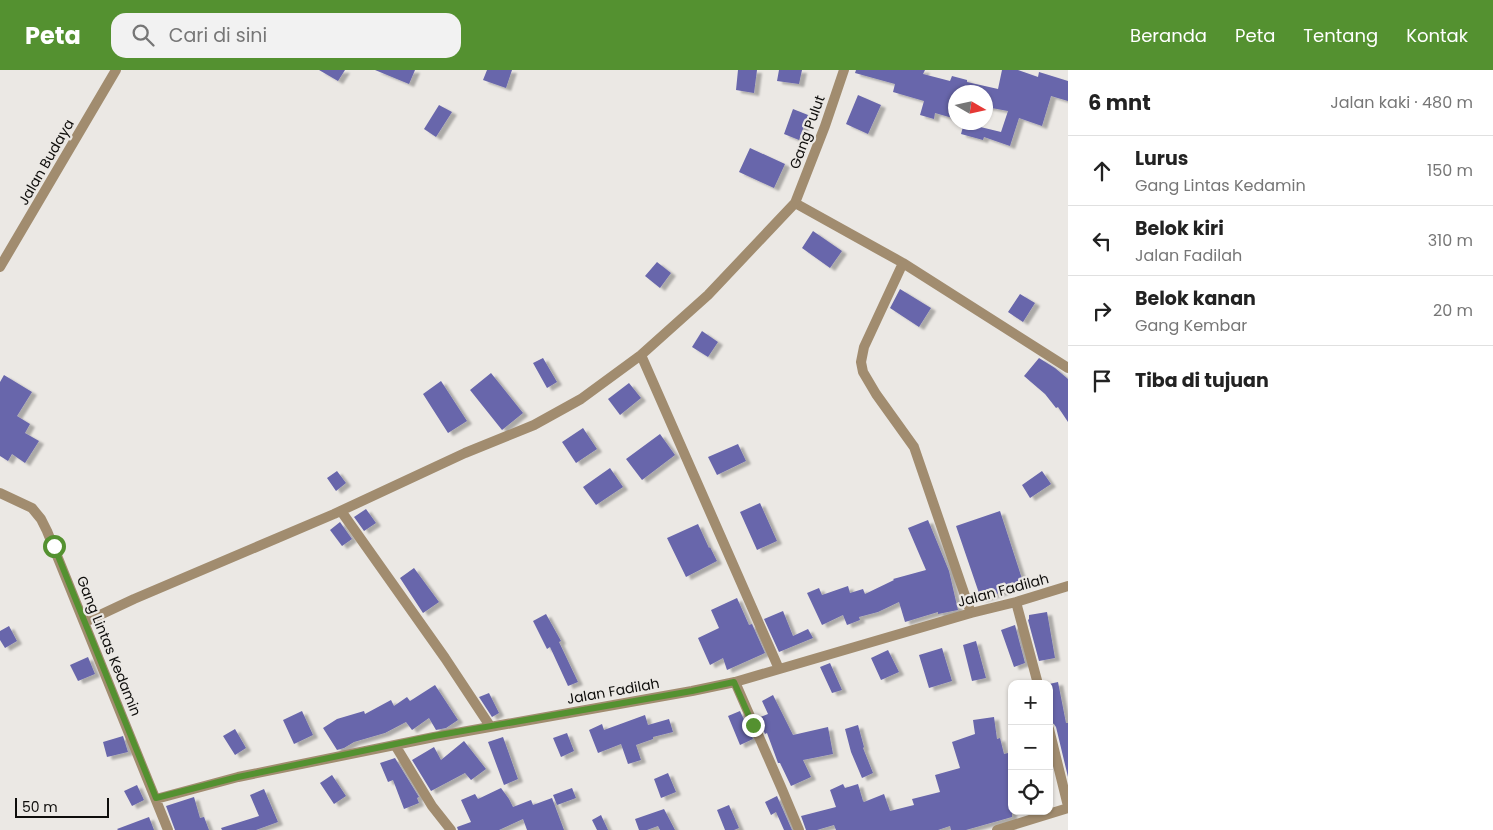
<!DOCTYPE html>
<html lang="id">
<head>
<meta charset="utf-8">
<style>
  body { margin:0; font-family:Poppins,sans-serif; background:#f2f2f2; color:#222 }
  .controls { position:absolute; right:15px; bottom:15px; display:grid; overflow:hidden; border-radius:10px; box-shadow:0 1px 4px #0004 }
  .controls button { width:45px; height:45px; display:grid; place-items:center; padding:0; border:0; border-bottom:1px solid #e0e0e0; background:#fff; color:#222; font:25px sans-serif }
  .compass { position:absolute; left:948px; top:15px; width:45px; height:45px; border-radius:50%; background:#fff; box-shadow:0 1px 4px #0004; rotate:99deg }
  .scale { position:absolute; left:15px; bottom:12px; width:94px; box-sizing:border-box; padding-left:5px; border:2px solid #0e0d0b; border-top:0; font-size:14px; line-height:18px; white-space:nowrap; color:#0e0d0b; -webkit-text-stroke:4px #ebe8e4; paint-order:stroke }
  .stop { position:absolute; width:15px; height:15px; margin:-11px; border:4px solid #549130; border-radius:50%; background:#fff }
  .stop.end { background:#549130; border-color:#fff; box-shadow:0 1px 5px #0008 }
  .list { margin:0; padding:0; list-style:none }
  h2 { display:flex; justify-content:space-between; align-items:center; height:65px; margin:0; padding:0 20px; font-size:21px }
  h2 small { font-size:16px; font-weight:400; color:#767676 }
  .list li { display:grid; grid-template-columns:32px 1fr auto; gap:15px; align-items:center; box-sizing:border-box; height:70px; padding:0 20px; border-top:1px solid #e0e0e0 }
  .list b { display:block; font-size:19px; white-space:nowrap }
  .list p { margin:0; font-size:16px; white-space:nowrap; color:#767676 }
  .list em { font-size:16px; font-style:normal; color:#767676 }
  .icon { flex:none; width:28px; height:28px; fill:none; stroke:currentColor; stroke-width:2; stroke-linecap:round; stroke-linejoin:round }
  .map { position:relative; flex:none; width:1068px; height:760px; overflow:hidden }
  header { display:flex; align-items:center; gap:30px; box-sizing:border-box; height:70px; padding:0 25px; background:#549130; color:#fff }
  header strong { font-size:24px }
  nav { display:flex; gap:28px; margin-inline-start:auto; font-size:18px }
  .search { width:350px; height:45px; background:#f2f2f2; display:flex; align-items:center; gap:12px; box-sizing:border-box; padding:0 18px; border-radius:15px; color:#767676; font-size:19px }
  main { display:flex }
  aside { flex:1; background:#fff }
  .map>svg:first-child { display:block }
</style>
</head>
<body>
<header>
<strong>Peta</strong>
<div class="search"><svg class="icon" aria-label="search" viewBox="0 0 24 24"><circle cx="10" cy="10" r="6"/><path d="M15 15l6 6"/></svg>Cari di sini</div>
<nav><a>Beranda</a><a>Peta</a><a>Tentang</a><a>Kontak</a></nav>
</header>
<main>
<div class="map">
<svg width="1068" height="760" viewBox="0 0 1068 760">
  <defs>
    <filter id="shadow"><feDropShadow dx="5" dy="3" stdDeviation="1" flood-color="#0004"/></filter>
  </defs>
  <rect width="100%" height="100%" fill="#ebe8e4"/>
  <path fill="#6866ab" filter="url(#shadow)" d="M319,0H345L338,11Z
    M375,0H415L409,14Z
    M487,0H512L506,18L483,10Z
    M738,0H757L754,23L736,20Z
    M779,0H802L799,14L777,11Z
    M856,0H925L923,4L950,11L952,6L967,10V12L998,19L1002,0H1018L1038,7L1039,2L1068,11V31L1051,26L1042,56L1019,48L1010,76L984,67L983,70L961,64L964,53L1001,62L1008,41L986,37V22H956V49L935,43L934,49L920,45L924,31L893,22L895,14L855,3Z
    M858,25L881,35L868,64L846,54Z
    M439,35L452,42L436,67L424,59Z
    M793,39L808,45L799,70L784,64Z
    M750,78L785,94L774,118L739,102Z
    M813,161L842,181L830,198L802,178Z
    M657,192L671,203L660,218L645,206Z
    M900,219L931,238L919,257L890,238Z
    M1020,224L1035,233L1023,252L1008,242Z
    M702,261L718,272L708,287L692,277Z
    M543,288L557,312L547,318L533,293Z
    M1039,288L1055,298L1068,309V352L1058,337L1056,338L1045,324L1024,306Z
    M491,303L523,343L502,360L470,320Z
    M4,305L32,322L17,346L30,354L25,363L39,371L25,393L12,384L8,391L0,386V312Z
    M441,311L467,351L448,363L423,324Z
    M629,313L641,328L620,345L608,329Z
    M583,358L597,379L576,393L562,372Z
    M660,364L675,385L642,410L626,389Z
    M738,374L746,391L717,405L708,387Z
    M610,398L623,417L596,435L583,417Z
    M337,401L346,413L336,421L327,408Z
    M1042,401L1051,414L1030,428L1022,415Z
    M760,433L777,471L757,480L740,442Z
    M366,439L376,453L364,461L354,447Z
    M1000,441L1024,515L981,529L956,456Z
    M928,450L949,501L958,540L938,544V542L905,552L899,532L878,542L859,547L860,550L847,555L843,545L822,555L807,523L819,518L822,525L848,516L850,523L863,519L865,524L894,510L893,509L926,500L908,458Z
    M340,452L352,469L342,476L330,460Z
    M698,454L709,478L710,477L717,491L686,507L667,468Z
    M414,498L439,532L423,543L400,508Z
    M737,528L749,555L752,554L765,583L727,600L723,588L710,595L698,568L719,558L711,540Z
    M783,541L793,566L808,559L813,568L779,582L764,549Z
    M1047,542L1055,588L1039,591L1028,550L1029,549V545Z
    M546,544L561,571L559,572L578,612L568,616L550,577L547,579L533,551Z
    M1015,555L1025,593L1014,597L1001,560Z
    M9,556L17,571L5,578L0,570V561Z
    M976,571L986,608L972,611L963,575Z
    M942,578L952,611L929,618L919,585Z
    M888,580L899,602L881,610L871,588Z
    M88,587L95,604L78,611L70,595Z
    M830,593L842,620L832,623L820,597Z
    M1058,612L1066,653H1068V707L1056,657L1054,654L1049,652V614Z
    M435,615L458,650L446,658L436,660L429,648L412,660L406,652L385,663L354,672L344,678L337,680L323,658L337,649L364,641L365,644L391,630L394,636L407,627L410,631Z
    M489,623L499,643L492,647L479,627Z
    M773,625L793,665L828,657L833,684L803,690L811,707L791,716L780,693H778L767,663L765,664L758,648L768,644L762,631Z
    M302,641L313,665L294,674L283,650Z
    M740,641L753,669L740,675L728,646Z
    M645,645L648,655L669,649L673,662L653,667V669L636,675L641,690L628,694L621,674L598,683L589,660L602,654L604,660Z
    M994,647L997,669L1000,668L1004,684L1012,682V747L966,760H951L950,756L938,760H836L834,755L817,760H806L801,746L836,737L830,720L843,714L845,718L858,714L863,731L864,732L884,724L890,741L914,735L912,729L940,722L935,705L960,698L952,672L975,664L973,650Z
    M858,655L864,677L863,678L873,703L862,708L851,682L845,659Z
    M235,659L246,678L235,685L223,666Z
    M567,663L574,681L561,687L553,668Z
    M123,666L128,682L107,687L103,672Z
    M503,667L518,709L504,715L488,672Z
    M464,671L486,699L471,710L465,703L431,721L412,690L434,677L441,690Z
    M395,688L419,727L417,728L419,733L404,739L393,710L388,712L380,693Z
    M668,703L676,722L661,728L654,709Z
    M332,705L346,726L334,734L320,713Z
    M137,715L144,730L132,736L124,721Z
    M501,718L509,729L513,737L531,730L533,735L552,728L564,760H527L523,749L499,760H458L457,757L471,752L461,730L475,724L478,729Z
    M572,718L576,728L557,735L553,725Z
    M264,719L278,752L256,760H222L221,758L259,746L250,725Z
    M777,726L792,760H784L776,742L771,745L765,732Z
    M194,727L200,748L204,747L209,760H175L166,736Z
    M729,735L739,758L734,760H725L717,740Z
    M664,739L675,760H660L658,756L647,760H639L635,749Z
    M601,745L608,760H597L592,750Z
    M149,747L154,760H118L117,759Z"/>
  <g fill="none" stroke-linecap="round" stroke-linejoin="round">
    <path stroke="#a18c6f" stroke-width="10" d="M795,133L903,193L1068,298
      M903,193L864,277L861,292L863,302L876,324L914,377L971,543
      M0,197L116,0
      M641,285L779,599
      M0,423L32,438L41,449L47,461L168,760
      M341,441L445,588L490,656
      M1016,532L1038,614
      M85,552L134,529L334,444L465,383L534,355L581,329L641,285L708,225L795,133L825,56L844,0
      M735,612L781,717L799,760
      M1049,659L1068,736
      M395,675L432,736L451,760
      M156,729L238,707L434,667L692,621L735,612L971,543L1016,532L1068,516
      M997,760L1068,738"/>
  </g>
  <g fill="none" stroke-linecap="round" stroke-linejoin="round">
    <path stroke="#549130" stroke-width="6" d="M54,476L156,728L238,707L434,666L692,621L734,612L753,655"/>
  </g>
  <g text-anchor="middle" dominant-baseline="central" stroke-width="4.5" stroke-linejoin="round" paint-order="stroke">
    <g font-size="14" fill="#0e0d0b" stroke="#ebe8e4">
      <text transform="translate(807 62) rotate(-70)">Gang Pulut</text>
      <text transform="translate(46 92) rotate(-60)">Jalan Budaya</text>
      <text transform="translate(1003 520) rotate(-15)">Jalan Fadilah</text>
      <text transform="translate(109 576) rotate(68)">Gang Lintas Kedamin</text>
      <text transform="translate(613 621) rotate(-10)">Jalan Fadilah</text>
    </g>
  </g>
</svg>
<div class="controls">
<button>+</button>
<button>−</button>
<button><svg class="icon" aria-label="locate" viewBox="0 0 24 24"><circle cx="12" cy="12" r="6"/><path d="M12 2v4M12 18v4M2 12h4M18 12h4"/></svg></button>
</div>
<svg class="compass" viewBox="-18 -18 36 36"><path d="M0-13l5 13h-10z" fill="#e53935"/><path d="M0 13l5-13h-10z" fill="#767676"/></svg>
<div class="scale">50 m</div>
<div class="stop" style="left:54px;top:476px"></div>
<div class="stop end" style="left:753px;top:655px"></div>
</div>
<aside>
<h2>6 mnt<small>Jalan kaki · 480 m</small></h2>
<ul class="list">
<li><svg class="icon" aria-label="ahead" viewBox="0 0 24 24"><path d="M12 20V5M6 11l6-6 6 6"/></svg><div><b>Lurus</b><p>Gang Lintas Kedamin</p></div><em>150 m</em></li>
<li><svg class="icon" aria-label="left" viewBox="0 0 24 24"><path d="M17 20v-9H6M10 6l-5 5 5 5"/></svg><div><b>Belok kiri</b><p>Jalan Fadilah</p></div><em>310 m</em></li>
<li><svg class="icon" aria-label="right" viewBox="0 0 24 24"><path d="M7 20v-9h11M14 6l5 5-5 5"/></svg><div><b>Belok kanan</b><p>Gang Kembar</p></div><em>20 m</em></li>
<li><svg class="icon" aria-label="arrive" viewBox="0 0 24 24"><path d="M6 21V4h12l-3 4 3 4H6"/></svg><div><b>Tiba di tujuan</b></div></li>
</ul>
</aside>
</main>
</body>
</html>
